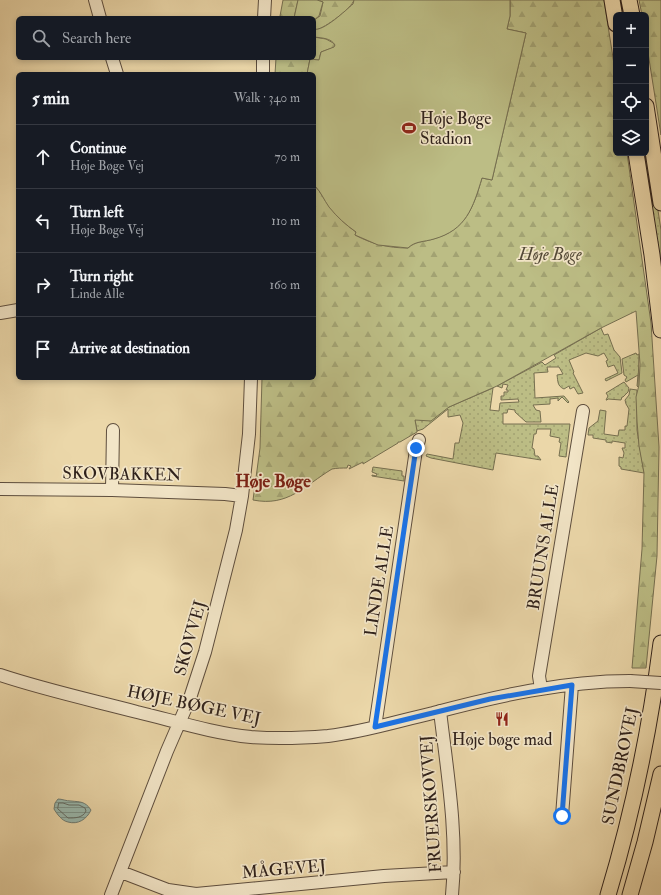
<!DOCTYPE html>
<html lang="en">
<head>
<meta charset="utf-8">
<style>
  body { margin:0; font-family:"IM FELL Double Pica",serif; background:#20242c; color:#f1f3f6 }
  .controls { position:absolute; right:12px; top:12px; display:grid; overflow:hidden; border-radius:6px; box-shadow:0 2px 6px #0003 }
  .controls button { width:36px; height:36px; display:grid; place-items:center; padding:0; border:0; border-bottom:1px solid #363941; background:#171b24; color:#f1f3f6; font:20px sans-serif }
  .stop { position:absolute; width:12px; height:12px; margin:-9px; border:3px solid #1a73e8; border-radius:50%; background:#fff }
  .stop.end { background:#1a73e8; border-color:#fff; box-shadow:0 1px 4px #0008 }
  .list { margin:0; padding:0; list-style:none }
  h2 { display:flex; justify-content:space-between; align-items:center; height:52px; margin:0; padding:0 16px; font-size:17px }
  h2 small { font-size:13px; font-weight:400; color:#9ea1a6 }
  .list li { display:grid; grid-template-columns:26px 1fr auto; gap:12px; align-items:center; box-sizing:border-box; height:64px; padding:0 16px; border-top:1px solid #363941 }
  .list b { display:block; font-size:15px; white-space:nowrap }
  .list p { margin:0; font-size:13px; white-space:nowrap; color:#9ea1a6 }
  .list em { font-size:13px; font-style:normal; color:#9ea1a6 }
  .icon { flex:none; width:22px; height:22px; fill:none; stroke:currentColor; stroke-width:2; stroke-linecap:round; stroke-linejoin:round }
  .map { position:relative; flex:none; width:661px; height:895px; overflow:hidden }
  .search { position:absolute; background:#171b24; box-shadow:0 2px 6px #0003; left:16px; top:16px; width:300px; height:44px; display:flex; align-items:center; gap:10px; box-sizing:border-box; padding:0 14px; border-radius:6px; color:#9ea1a6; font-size:15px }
  .panel { position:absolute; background:#171b24; box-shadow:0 2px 6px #0003; left:16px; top:72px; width:300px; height:308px; border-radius:6px }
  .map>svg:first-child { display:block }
</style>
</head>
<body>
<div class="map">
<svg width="661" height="895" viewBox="0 0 661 895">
  <defs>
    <pattern id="green-dots" width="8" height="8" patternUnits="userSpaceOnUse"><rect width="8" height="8" fill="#bcbd85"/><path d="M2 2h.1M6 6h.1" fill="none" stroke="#a2a272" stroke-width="1.8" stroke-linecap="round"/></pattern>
    <pattern id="forest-firs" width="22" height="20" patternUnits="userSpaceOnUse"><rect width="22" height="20" fill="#bcbd85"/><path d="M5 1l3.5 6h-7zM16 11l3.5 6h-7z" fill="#a2a272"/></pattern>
    <pattern id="water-rules" width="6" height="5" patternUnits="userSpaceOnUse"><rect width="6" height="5" fill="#99b8ad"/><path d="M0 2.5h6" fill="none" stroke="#7d958c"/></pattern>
  </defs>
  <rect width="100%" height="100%" fill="#ebd7a9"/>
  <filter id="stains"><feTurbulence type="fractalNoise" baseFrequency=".005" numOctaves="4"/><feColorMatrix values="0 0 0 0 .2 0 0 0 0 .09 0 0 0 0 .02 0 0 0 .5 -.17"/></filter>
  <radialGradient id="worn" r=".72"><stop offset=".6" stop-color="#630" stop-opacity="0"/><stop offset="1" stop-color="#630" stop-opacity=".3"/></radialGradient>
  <path fill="url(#green-dots)" stroke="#766f50" d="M646,133L661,230V270L644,153H646Z
    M601,328L604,335L608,334L614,350L620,357L622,373L606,381L605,379L618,373L614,365L608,367L606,361L608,360L604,353L598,356L586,353L569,360L574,372L573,373L583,393L578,394L574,387L570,389L569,386L564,389C557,386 558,381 557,375L563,374L559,367H547L548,372L534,373L535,398L564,396L569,402L568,403L562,397L558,401V398L550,399V404L533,405L536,410L540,411L541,422H526L515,412V410L508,409L507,413H503V424H570L566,457L559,456L561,443L559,442L560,438L550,436L551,429H537L536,434H534L532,448L534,449L535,456H538L541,460L496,453L493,470L431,458L426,456L427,454L453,459L455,443H459L463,423L460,415L448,417V409L423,429L417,431L415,420L418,419L422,421L449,407L493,388L490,410L499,411L500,403L519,402L518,399L501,400V396H504V392H508V390H506L508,385L503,384L502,388L497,386L542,362L545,365L556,358L554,355Z
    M636,353L637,355L639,354L638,387L637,386L638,375L626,382L625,380L627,377L624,375L622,359Z
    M624,382L629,388L628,392L623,397H622L621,400L608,399L607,400H606L608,396L606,393Z
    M630,389L637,390V430L644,473L621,469V467L619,466V457L623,458L624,453L622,448H625V443L612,441V443L606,442V440L593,438V435H588L589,428L598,421L600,410L606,411L604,434L618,436L619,430H625V426H627L629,409L626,404L625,400L629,395Z
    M373,467L402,471V476H404V481L372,476V475L376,476L377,474L372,472Z"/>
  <path fill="url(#forest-firs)" stroke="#766f50" d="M283,0H298L294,18H285L280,16Z
    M317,0H354C352,8 325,28 316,30L314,29V20L320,16L323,2Z
    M510,0H604L616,77V153H627L651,323L659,447L657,556L646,668H632L642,549L644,473L639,446L637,421L636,397L639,385L640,364L636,311L601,328L497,386L449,407L431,421L415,420L417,431V432L400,442H398V443L363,464V462L349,469L351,466L348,465L347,468C342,468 337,468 332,469C304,486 288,507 253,500L260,448L262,378H314V177L316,181L315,186C321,192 324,200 330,207C337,217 346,225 356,232L355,235C372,244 388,248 408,248C415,241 424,242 433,239C466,230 473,208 482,178L492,180L526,33L507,29L510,16Z
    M639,0H661V135L646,40V15H642Z
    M314,37L326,39L335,44V47L321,52L319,60L310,59L307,74H275L276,58H314Z"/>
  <path fill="#bcbd85" stroke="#766f50" d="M298,0H317L323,2L319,16L314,20V18H294Z
    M354,0H510V16L507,29L526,33L492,180L482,178C473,208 466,230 434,239C424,242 415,241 408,248L378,245L355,235L356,232C346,225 337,217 329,207C324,200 321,192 315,186L314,74H307L310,59L319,60L321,52L334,47L335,45C331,38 322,38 314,37V29C323,32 346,10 353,4Z"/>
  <path fill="url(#water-rules)" stroke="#6f7c73" d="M58,799C62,799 66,801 71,801C80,802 85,801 91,810C87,819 78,825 68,822C62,821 57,814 54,809L55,803Z"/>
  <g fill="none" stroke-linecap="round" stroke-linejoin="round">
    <path stroke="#646c64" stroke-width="1" d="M59,803H63L69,805H79L85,808L86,811C83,818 75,818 68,818L58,809Z"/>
    <defs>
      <path id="minor" d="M95,0L100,18
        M264,18L265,0
        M112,58L117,74
        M263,74V58
        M0,313L18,310
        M0,489L112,490L225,494L242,496
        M112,490L113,430
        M0,675C45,690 91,700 137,712C175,721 212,733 251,737C277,739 303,738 328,736C364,732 398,721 433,713C497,696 563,681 630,681
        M541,689L539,676L583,411
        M440,711C447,771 458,834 452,895
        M375,727L416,450L419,440
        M562,816L572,685
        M121,872L168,890L196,894L384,876L454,872
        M111,895L167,751L190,698L205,652L236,530L242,496L249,434L251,378"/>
      <path id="major" d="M612,0L616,24
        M629,0L632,15
        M646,106L661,203
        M636,153L652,255L661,330
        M608,895C633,812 650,729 661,643
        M630,895L645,842L661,774"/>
    </defs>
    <use href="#minor" stroke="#5e4e3e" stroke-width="14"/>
    <use href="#major" stroke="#2f211b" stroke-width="17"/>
    <use href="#minor" stroke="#f2e5c7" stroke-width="12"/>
    <use href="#major" stroke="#ebd7a9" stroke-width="15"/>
    <defs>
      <path id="minor-bridge" d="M630,681L661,683"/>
    </defs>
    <use href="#minor-bridge" stroke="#5e4e3e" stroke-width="14" stroke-linecap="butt"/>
    <use href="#minor-bridge" stroke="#f2e5c7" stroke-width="12"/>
  </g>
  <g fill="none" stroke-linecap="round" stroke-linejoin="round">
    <path stroke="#1a73e8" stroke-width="5" d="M416,448L375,727L490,699L572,685L562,816"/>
  </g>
  <defs>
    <symbol id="stadium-bare" viewBox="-9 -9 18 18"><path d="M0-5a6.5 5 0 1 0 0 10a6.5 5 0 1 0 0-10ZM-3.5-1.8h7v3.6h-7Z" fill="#8f2418" stroke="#f2e5c7" stroke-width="2.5" paint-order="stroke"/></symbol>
    <symbol id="restaurant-bare" viewBox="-9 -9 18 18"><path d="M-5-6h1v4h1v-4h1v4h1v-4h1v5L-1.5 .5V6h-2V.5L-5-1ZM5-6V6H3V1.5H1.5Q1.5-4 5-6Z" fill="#8f2418" stroke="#f2e5c7" stroke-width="2.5" paint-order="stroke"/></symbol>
  </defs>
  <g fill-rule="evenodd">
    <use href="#stadium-bare" x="399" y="118" width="20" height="20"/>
    <use href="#restaurant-bare" x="492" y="709" width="20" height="20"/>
  </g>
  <g text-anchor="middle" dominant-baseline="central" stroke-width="3.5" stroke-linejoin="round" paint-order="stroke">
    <g font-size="17" fill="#2f211b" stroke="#f2e5c7" text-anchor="start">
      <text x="420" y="118">Høje Bøge<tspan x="420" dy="20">Stadion</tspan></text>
      <text x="502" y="739" text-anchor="middle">Høje bøge mad</text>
    </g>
    <g font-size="17" font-style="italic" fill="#524836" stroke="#f2e5c7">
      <text x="550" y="254">Høje Bøge</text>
    </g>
    <g font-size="17" fill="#2f211b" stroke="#f2e5c7">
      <text transform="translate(122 474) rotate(1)">SKOVBAKKEN</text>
      <text transform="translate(543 547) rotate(-81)">BRUUNS ALLE</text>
      <text transform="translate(379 581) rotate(-81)">LINDE ALLE</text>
      <text transform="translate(190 638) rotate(-74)">SKOVVEJ</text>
      <text transform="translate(194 705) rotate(12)">HØJE BØGE VEJ</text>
      <text transform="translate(620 766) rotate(-78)">SUNDBROVEJ</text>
      <text transform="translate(431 804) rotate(-94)">FRUERSKOVVEJ</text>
      <text transform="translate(284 869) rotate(-5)">MÅGEVEJ</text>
    </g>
    <g font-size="18" font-weight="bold" fill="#7a1f14" stroke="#f2e5c7">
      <text x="273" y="481">Høje Bøge</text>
    </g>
  </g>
  <rect width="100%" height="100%" filter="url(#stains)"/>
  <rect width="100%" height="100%" fill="url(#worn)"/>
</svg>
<div class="controls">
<button>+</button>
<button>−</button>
<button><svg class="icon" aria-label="locate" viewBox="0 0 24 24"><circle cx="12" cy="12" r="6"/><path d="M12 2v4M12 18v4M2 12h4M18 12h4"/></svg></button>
<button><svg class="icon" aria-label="layers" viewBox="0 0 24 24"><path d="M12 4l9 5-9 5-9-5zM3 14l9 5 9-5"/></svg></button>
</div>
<div class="stop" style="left:562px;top:816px"></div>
<div class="stop end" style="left:416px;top:448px"></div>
<div class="search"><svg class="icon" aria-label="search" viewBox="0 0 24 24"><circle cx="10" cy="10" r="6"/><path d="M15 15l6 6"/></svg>Search here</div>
<section class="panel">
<h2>5 min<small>Walk · 340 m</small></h2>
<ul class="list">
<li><svg class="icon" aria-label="ahead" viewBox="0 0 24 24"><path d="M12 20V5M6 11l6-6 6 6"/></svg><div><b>Continue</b><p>Høje Bøge Vej</p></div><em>70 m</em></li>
<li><svg class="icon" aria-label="left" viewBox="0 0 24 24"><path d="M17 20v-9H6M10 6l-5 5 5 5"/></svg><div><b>Turn left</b><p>Høje Bøge Vej</p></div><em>110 m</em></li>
<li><svg class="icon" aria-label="right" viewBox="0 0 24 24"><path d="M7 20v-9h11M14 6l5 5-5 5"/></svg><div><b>Turn right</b><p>Linde Alle</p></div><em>160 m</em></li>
<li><svg class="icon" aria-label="arrive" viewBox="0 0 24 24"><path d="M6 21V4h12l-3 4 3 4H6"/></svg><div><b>Arrive at destination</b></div></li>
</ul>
</section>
</div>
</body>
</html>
